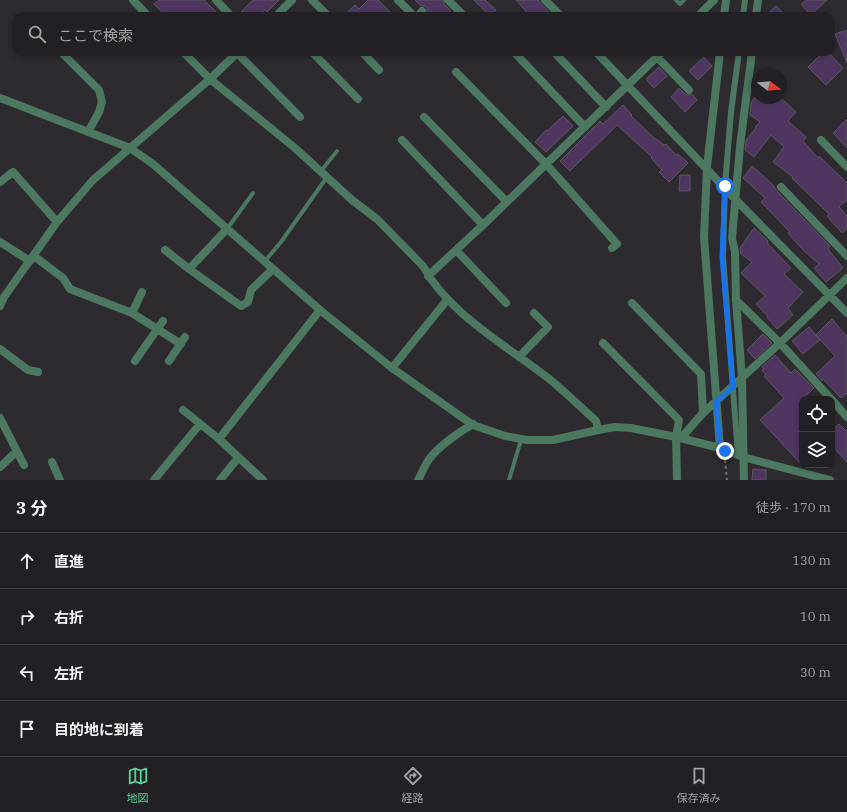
<!DOCTYPE html>
<html lang="ja">
<head>
<meta charset="utf-8">
<style>
  body { margin:0; font-family:"IBM Plex Serif","Noto Sans JP",serif; background:#2e2d31; color:#f1f3f6 }
  .controls { position:absolute; right:12px; bottom:12px; display:grid; overflow:hidden; border-radius:8px; box-shadow:0 2px 6px #0003 }
  .controls button { width:36px; height:36px; display:grid; place-items:center; padding:0; border:0; border-bottom:1px solid #3f3e41; background:#222024; color:#f1f3f6; font:20px sans-serif }
  .compass { position:absolute; left:751px; top:68px; width:36px; height:36px; border-radius:50%; background:#222024; box-shadow:0 2px 6px #0003; rotate:106deg }
  .stop { position:absolute; width:12px; height:12px; margin:-9px; border:3px solid #1a73e8; border-radius:50%; background:#fff }
  .stop.end { background:#1a73e8; border-color:#fff; box-shadow:0 1px 4px #0008 }
  .list { margin:0; padding:0; list-style:none }
  h2 { display:flex; justify-content:space-between; align-items:center; height:52px; margin:0; padding:0 16px; font-size:17px }
  h2 small { font-size:13px; font-weight:400; color:#a2a3a6 }
  .list li { display:grid; grid-template-columns:26px 1fr auto; gap:12px; align-items:center; box-sizing:border-box; height:56px; padding:0 16px; border-top:1px solid #3f3e41 }
  .list b { display:block; font-size:15px; white-space:nowrap }
  .list em { font-size:13px; font-style:normal; color:#a2a3a6 }
  .icon { flex:none; width:22px; height:22px; fill:none; stroke:currentColor; stroke-width:2; stroke-linecap:round; stroke-linejoin:round }
  .map { position:relative; flex:none; width:847px; height:480px; overflow:hidden }
  .search { position:absolute; background:#222024; box-shadow:0 2px 6px #0003; left:12px; right:12px; top:12px; height:44px; display:flex; align-items:center; gap:10px; box-sizing:border-box; padding:0 14px; border-radius:12px; color:#a2a3a6; font-size:15px }
  .sheet { height:276px; background:#222024 }
  nav { display:flex; justify-content:space-around; align-items:center; box-sizing:border-box; height:56px; border-top:1px solid #3f3e41; background:#222024; font-size:11px; color:#a2a3a6 }
  nav a { display:grid; justify-items:center; gap:2px }
  nav .on { color:#52d397 }
  .map>svg:first-child { display:block }
</style>
</head>
<body>
<div class="map">
<svg width="847" height="480" viewBox="0 0 847 480">
  <rect width="100%" height="100%" fill="#2d2a30"/>
  <path fill="#4e3661" stroke="#5a575d" d="M159,0H204L220,16H166L154,4Z
    M253,0H279L267,12L265,10L258,16H237Z
    M368,0H378L394,16H343L355,5L359,9Z
    M415,0H443L444,4L451,11L446,16H425L427,12V9L425,6H421Z
    M474,0H485L496,10L490,16Z
    M516,0H538L553,16H530Z
    M806,0H827L811,15L801,4Z
    M776,6L786,16H765Z
    M847,30V63L835,34Z
    M823,52H828L843,68L826,85L808,67Z
    M704,57L712,66L698,80L689,71Z
    M659,67L667,76L654,88L646,79Z
    M679,88L685,94L688,95L692,94L697,100L685,112L671,97Z
    M754,98H781L796,112L788,121L806,137L803,141L818,158L819,156L847,183V200L839,207L847,216V229L842,233L827,216L829,214L792,178L793,177L773,162L784,147L771,135L754,157L745,150L746,140L756,128L755,127L760,122L750,115L751,103Z
    M623,105L632,115L631,116L652,136L664,145L666,144L676,155L678,154L688,163L669,182L659,172L662,170L651,158L652,157L617,125L570,171L560,161L600,121L603,124Z
    M563,116L573,126L546,152L535,142L546,130L547,131Z
    M847,119V148L833,133Z
    M752,166L772,184L777,191L830,246L828,249L843,268L826,282L814,268L819,264L803,250L788,233L790,232L761,202L765,198L743,178Z
    M680,175H690V191H679Z
    M754,228L768,241L767,243L791,268L784,274L803,292L788,308L793,315L777,329L767,317L768,316L756,304L765,296L741,273L752,262L741,254L740,248Z
    M832,319L847,337V393L841,398L823,379L822,381L816,374L835,356L816,335Z
    M809,327L820,340L803,354L792,341Z
    M763,334L772,343L755,359L747,350Z
    M775,355L791,373L795,369L814,388L802,399V465L760,420L784,398L764,376L766,375L762,370L764,368L762,367Z
    M839,424L847,432V462L832,446V430Z
    M753,469L766,470V480H752Z"/>
  <g fill="none" stroke-linecap="round" stroke-linejoin="round">
    <path stroke="#726f74" stroke-width="2" stroke-dasharray="3 3" stroke-linecap="butt" d="M725,460L727,480"/>
    <path stroke="#4c7760" stroke-width="4" d="M676,0L680,4L684,0
      M321,171L337,151
      M227,229L253,193
      M265,261L281,242L327,177
      M509,480L521,440"/>
    <path stroke="#4c7760" stroke-width="6" d="M743,16L745,0
      M738,455L723,257L725,186L731,112L739,52"/>
    <path stroke="#4c7760" stroke-width="8" d="M133,0L148,16
      M216,0L231,16
      M312,0L328,16
      M398,0L414,16
      M448,0L462,14
      M545,0L561,16
      M276,16L292,0
      M418,16L422,11
      M698,16L714,0
      M724,16L726,0
      M756,16L758,0
      M183,52L210,79L295,148L352,200L377,219L423,266C449,315 511,348 553,382C568,395 582,408 596,421L598,430
      M312,52L358,99
      M362,52L379,70
      M514,52L585,127
      M554,52L606,107
      M596,52L736,200L847,313
      M237,53L300,117
      M64,55L99,90L102,102L99,112L88,132
      M657,57L689,90
      M456,72L546,164L617,244L612,248
      M424,117L507,202
      M402,140L483,225
      M821,140L847,167
      M0,182L13,172L57,222
      M781,187L847,256
      M0,242L30,261
      M165,250L189,269L241,306L248,302L251,290L273,269
      M456,250L506,303
      M34,256L63,278L70,289L132,313L181,344
      M189,269L227,229
      M428,276L483,225L662,52
      M736,300L780,343L831,399
      M632,303L701,374L703,413
      M0,306L4,297L57,222L93,180L210,79L238,52
      M132,313L142,292
      M603,343L679,420L676,437L677,480
      M0,349L28,370L38,372
      M519,357L548,327L534,313
      M135,361L163,321
      M169,361L185,337
      M392,368L447,300
      M832,400L847,417
      M183,410L219,439L263,480
      M0,418L24,465
      M681,438L703,413L780,343L847,278
      M219,439L320,310
      M720,448L704,237L707,167L720,52
      M52,462L60,480
      M0,467L17,451
      M154,480L200,424
      M220,480L238,458
      M418,480C422,473 425,464 430,458C441,444 458,433 473,424
      M744,480L742,378L736,300L735,252L732,238L740,146L752,52"/>
    <path stroke="#4c7760" stroke-width="8" d="M0,98L130,148L153,164L320,310L392,368L473,425L505,436L527,440H553L598,430L615,427L631,428L676,437L720,448L743,457L830,480"/>
  </g>
  <g fill="none" stroke-linecap="round" stroke-linejoin="round">
    <path stroke="#1a73e8" stroke-width="5" d="M725,186L722,257L733,387L716,402L720,448L725,451"/>
  </g>
</svg>
<div class="controls">
<button><svg class="icon" aria-label="locate" viewBox="0 0 24 24"><circle cx="12" cy="12" r="6"/><path d="M12 2v4M12 18v4M2 12h4M18 12h4"/></svg></button>
<button><svg class="icon" aria-label="layers" viewBox="0 0 24 24"><path d="M12 4l9 5-9 5-9-5zM3 14l9 5 9-5"/></svg></button>
</div>
<svg class="compass" viewBox="-18 -18 36 36"><path d="M0-13l5 13h-10z" fill="#e53935"/><path d="M0 13l5-13h-10z" fill="#a2a3a6"/></svg>
<div class="stop" style="left:725px;top:186px"></div>
<div class="stop end" style="left:725px;top:451px"></div>
<div class="search"><svg class="icon" aria-label="search" viewBox="0 0 24 24"><circle cx="10" cy="10" r="6"/><path d="M15 15l6 6"/></svg>ここで検索</div>
</div>
<section class="sheet">
<h2>3 分<small>徒歩 · 170 m</small></h2>
<ul class="list">
<li><svg class="icon" aria-label="ahead" viewBox="0 0 24 24"><path d="M12 20V5M6 11l6-6 6 6"/></svg><div><b>直進</b></div><em>130 m</em></li>
<li><svg class="icon" aria-label="right" viewBox="0 0 24 24"><path d="M7 20v-9h11M14 6l5 5-5 5"/></svg><div><b>右折</b></div><em>10 m</em></li>
<li><svg class="icon" aria-label="left" viewBox="0 0 24 24"><path d="M17 20v-9H6M10 6l-5 5 5 5"/></svg><div><b>左折</b></div><em>30 m</em></li>
<li><svg class="icon" aria-label="arrive" viewBox="0 0 24 24"><path d="M6 21V4h12l-3 4 3 4H6"/></svg><div><b>目的地に到着</b></div></li>
</ul>
</section>
<nav>
<a class="on"><svg class="icon" aria-label="map" viewBox="0 0 24 24"><path d="M3 6l6-2 6 2 6-2v14l-6 2-6-2-6 2zM9 4v14M15 6v14"/></svg>地図</a>
<a><svg class="icon" aria-label="directions" viewBox="0 0 24 24"><path d="M12 3l9 9-9 9-9-9zM9 14v-3h6M13 9l2 2-2 2"/></svg>経路</a>
<a><svg class="icon" aria-label="saved" viewBox="0 0 24 24"><path d="M7 4h10v16l-5-4-5 4z"/></svg>保存済み</a>
</nav>
</body>
</html>
